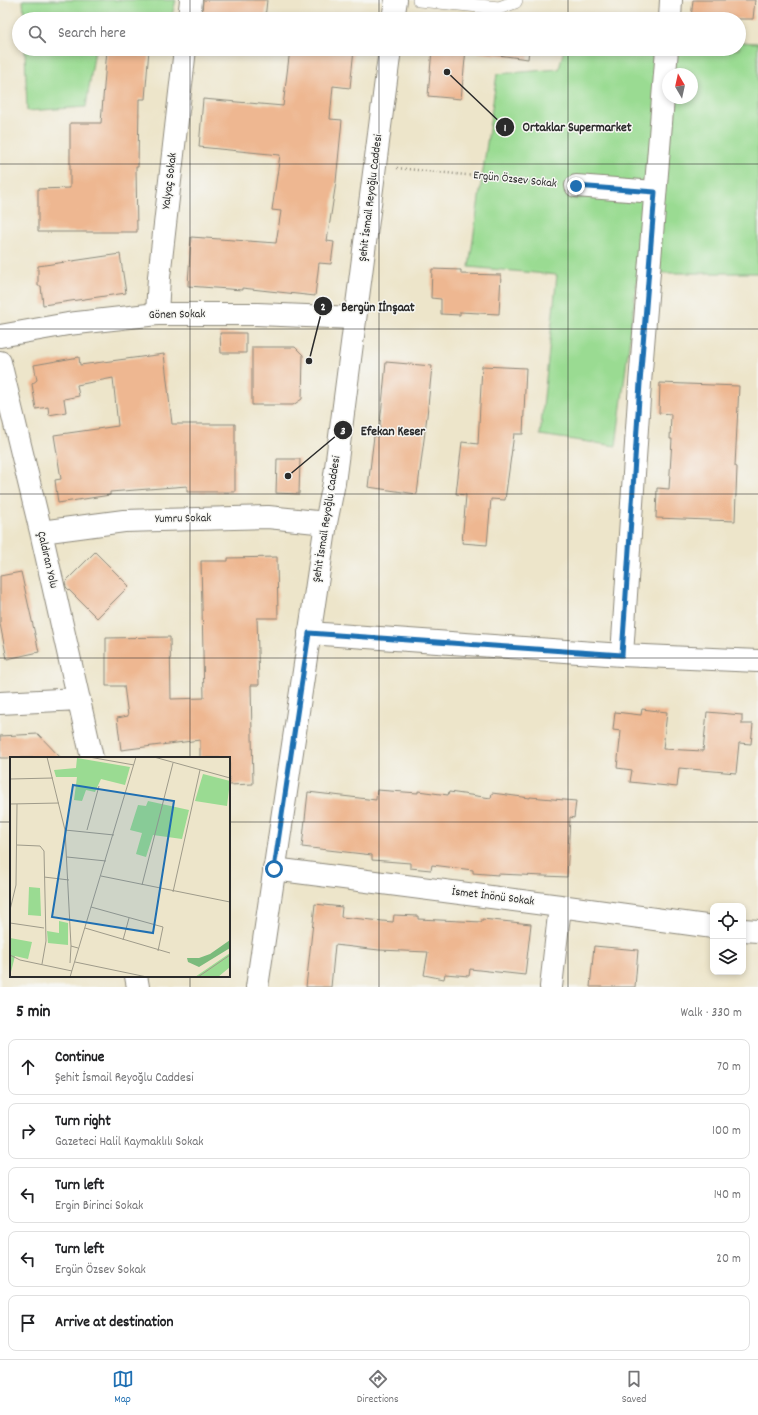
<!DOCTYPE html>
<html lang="en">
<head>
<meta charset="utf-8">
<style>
  body { margin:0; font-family:Dekko,sans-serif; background:#f2f2f2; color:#202124 }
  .controls { position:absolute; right:12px; bottom:12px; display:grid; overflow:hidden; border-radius:8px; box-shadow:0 2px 6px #0003 }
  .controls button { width:36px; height:36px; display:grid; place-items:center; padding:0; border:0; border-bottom:1px solid #e0e0e0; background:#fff; color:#202124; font:20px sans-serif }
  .compass { position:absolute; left:662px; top:68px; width:36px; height:36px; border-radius:50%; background:#fff; box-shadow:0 2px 6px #0003; rotate:351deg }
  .stop { position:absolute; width:12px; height:12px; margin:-9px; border:3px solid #1f6fb2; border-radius:50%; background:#fff }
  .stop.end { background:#1f6fb2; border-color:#fff; box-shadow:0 1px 4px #0008 }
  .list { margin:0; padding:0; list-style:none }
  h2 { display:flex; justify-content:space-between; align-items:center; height:52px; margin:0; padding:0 16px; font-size:17px }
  h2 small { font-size:13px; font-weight:400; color:#757577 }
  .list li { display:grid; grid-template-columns:26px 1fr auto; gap:12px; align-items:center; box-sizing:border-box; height:56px; margin:0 8px 8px; padding:0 8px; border:1px solid #e0e0e0; border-radius:8px }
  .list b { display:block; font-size:15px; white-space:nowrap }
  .list p { margin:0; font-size:13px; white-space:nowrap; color:#757577 }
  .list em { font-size:13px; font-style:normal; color:#757577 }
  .icon { flex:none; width:22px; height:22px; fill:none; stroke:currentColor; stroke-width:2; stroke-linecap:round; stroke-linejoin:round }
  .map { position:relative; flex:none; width:758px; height:987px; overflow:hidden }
  .search { position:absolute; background:#fff; box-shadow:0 2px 6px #0003; left:12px; right:12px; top:12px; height:44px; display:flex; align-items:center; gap:10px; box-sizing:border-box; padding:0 14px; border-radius:22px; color:#757577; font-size:15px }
  .sheet { height:372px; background:#fff }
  nav { display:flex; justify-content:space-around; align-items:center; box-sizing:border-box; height:56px; border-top:1px solid #e0e0e0; background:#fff; font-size:11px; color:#757577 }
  nav a { display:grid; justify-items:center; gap:2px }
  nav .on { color:#1f6fb2 }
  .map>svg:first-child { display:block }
</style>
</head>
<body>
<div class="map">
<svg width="758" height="987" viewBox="0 0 758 987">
  <rect width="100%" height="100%" fill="#f6f6f2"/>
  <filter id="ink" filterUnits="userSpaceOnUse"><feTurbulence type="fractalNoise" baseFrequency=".025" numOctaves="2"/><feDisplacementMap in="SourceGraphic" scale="8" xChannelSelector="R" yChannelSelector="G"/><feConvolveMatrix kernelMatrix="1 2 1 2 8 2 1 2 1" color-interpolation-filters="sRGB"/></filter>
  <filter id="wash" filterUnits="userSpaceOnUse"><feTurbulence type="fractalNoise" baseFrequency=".012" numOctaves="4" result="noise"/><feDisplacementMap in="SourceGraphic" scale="16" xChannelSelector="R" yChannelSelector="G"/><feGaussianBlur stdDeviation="0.9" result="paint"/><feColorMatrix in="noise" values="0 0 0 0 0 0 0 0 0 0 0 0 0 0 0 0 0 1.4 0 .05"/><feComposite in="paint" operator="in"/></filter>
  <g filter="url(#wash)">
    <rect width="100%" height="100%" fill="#ede5ca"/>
    <path fill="#9adb92" stroke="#62835e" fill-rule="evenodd" d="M23,0H176L171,19H24Z
      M739,42L758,43V273H638L616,446L540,435L557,275L469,267L497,74L559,69L564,49H739ZM668,74H692V98H668Z
      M25,49H95L86,107L27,111Z"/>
    <g id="blocks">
      <path fill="#eeb791" d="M203,0H267L265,19L202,12Z
        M693,0H755L753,19H691Z
        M107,49H149L145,99H139L138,167H136L137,232H38V189L70,188V123H101Z
        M290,49H354L350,88L333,86L330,119L342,120L336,182L327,241L334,242L331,264L319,263L315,296L242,288V290L188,286L191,237L276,243L281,211L272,210L280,155L199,147L203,99L283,106Z
        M432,49H466L461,99L428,96Z
        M468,49H529L528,59L467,51Z
        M120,254L126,293L43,305L41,286H38V266Z
        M432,269L461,270V274L501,275L499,314L460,312V315L441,314V299L431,298Z
        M220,333H246V353H221Z
        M252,347H295L303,355L302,399L293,405H252Z
        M164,354L172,424H235V492H187V486L110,492V495L58,503L55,480L61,479L54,435L118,426L113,378L77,385L79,396L64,399L66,412L49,415L48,407L36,409L32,384L37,380L34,365L79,357L80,365Z
        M386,362L432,366L427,416L417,494L368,487L374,436H379Z
        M482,366L526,368L523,434H514L505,500L491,499L487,545L462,543L466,495L456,494L462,442L478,444Z
        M660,383L739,386L735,466L737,467L735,521L656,518L657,488L669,489L672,439H670L671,414L659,413Z
        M277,459H300L299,494L276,493Z
        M95,552L129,586L97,618L66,587L65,582Z
        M277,557L278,618H257L259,685H251L253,784L229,785V758H200V740L121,750L117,718L128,716L124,686H106V638L170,637L171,699L204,698L201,561H228V558Z
        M21,572L39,652L7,659L0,624V576Z
        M642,709L667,712L663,749L703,751L707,712L742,715V724H753L751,744L739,743L736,773L679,768L677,787L630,782L632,770L617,768L621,731L613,730L615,712L641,715Z
        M38,734L61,758H0V736Z
        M377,790L418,793V791L448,795L449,792L491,798L492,793L530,798V797L576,801L574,818L570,817L567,877L498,874V875L473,873V870L432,865L431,870L410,868V863L372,860V855L302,847L308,792L376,800Z
        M315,904L342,907L341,917L393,922L394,915L418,916V919L482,922V919L531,924L525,975L470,969L469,976L445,974L444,979L424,975L428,952L379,950L335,945L331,987H306Z
        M594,946L638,950L635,987H590Z"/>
    </g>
  </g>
  <g filter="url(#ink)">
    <use href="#blocks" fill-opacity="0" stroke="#8c887a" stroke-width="1"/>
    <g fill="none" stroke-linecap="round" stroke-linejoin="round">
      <defs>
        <path id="service" d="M419,0L499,8L515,2L516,0"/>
        <path id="minor" d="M189,19L191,0
          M670,19L671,0
          M576,186L655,192
          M157,314L159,277L185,49
          M0,336L68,324L157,314H257L355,318
          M0,362L41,532L92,758
          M41,532L124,521L268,517L326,523
          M309,633L622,655L758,661
          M622,655L640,383L667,49
          M0,703L79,699
          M274,869L560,906L713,927
          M743,930L758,931
          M136,976L138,987
          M551,987L560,906"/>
        <path id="tertiary" d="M393,19L396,0
          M257,987L326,523L334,483L390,49"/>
      </defs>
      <use href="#service" stroke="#8c887a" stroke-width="14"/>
      <use href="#minor" stroke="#8c887a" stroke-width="24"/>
      <use href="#tertiary" stroke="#8c887a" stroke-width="24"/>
      <path stroke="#8c887a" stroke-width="2.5" stroke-dasharray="1 3" stroke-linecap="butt" d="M397,168L555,184"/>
      <use href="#service" stroke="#fff" stroke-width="13"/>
      <use href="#minor" stroke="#fff" stroke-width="22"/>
      <use href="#tertiary" stroke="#fff" stroke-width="22"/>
    </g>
  </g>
  <g fill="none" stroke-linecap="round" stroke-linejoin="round" filter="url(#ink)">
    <path stroke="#1f6fb2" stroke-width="5" d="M274,869L309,633L622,655L640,383L655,192L576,186"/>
  </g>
  <path fill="none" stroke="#2b2b2b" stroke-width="1" stroke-opacity="0.55" d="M190,0V19M379,0V19M568,0V19M190,49V758M379,49V987M568,49V987M0,164H758M0,329H758M0,494H758M0,658H758M0,822H11M229,822H758M190,976V987"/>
  <g text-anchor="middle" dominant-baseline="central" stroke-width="3" stroke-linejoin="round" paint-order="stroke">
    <g font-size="12" fill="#2b2b2b" stroke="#f6f6f2">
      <text transform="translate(515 180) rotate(6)">Ergün Özsev Sokak</text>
      <text transform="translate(170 181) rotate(-83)">Yalyaç Sokak</text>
      <text transform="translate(371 198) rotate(-83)">Şehit İsmail Reyoğlu Caddesi</text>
      <text transform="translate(177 315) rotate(-1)">Gönen Sokak</text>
      <text transform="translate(183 519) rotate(-1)">Yumru Sokak</text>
      <text transform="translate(327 519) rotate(-81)">Şehit İsmail Reyoğlu Caddesi</text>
      <text transform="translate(47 560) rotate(77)">Çaldıran Yolu</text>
      <text transform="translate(493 897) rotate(7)">İsmet İnönü Sokak</text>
    </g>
  </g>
  <g transform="translate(10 757)">
    <rect width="220" height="220" fill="#ede5ca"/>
    <path d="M67,1L120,10L115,28L91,22L85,35L76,33L72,44L64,43L67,20H46L44,13L66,11ZM193,17L220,24L217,49L185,44ZM138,44L179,53L172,82L143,78L136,100L126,97L132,76L120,73L128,48L136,49ZM19,130L30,131L31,159L18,158ZM49,164L58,166V188L38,186L37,174L49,176ZM0,181L22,185L18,202L5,199L0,219ZM220,196V210L208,220H185Z" fill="#9adb92"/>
    <path d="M220,183V191L189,210L178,205L177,201H189L200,197Z" fill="#7bbb7c"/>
    <path fill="none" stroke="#9f9b8a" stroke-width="1" d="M37,0L55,73L61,189L68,191M79,0L124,8M144,0L220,21M0,22L43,21M0,47L49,46M55,73L104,78M77,73L89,29M7,88L30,89L34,94L36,184L32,207M57,100L96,104M91,119L220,145M34,120L59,123M132,128L163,6M163,135L190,13M81,150L153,170L148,194M0,153L6,128L7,47M0,166L34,171M75,171L160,196M113,183L119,161M0,198L10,203L62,214M65,205L137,220M60,206L61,189M60,220L126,0M188,220L220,198"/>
    <path fill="#1f6fb2" fill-opacity="0.15" stroke="#1f6fb2" stroke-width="2" d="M63,28L164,44L143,176L42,160Z"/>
    <rect width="220" height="220" fill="none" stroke="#2b2b2b" stroke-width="2"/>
  </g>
  <path fill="none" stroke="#2b2b2b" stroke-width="1.5" d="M447 72L505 127M309 361L323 306M288 476L343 430"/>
  <g fill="#2b2b2b" stroke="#f6f6f2" stroke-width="1.5">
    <circle cx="447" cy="72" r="4"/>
    <circle cx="309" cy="361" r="4"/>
    <circle cx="288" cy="476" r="4"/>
    <circle cx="505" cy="127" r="10"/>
    <circle cx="323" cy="306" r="10"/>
    <circle cx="343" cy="430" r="10"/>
  </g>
  <g font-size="12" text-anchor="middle" font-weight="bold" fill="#fff">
    <text x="505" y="131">1</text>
    <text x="323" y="310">2</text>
    <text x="343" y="434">3</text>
  </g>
  <g font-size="13" text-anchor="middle" font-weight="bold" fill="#2b2b2b" stroke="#f6f6f2" stroke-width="3" stroke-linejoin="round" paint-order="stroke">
    <text x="577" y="131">Ortaklar Supermarket</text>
    <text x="378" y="311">Bergün Iİnşaat</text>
    <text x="393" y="435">Efekan Keser</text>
  </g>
</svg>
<div class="controls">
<button><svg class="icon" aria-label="locate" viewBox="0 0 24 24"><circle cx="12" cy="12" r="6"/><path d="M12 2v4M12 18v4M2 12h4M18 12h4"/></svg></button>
<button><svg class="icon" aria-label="layers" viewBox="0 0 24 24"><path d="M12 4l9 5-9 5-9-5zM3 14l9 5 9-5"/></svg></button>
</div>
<svg class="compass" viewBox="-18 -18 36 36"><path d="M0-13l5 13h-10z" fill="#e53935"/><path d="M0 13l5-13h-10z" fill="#757577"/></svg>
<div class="stop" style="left:274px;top:869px"></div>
<div class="stop end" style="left:576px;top:186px"></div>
<div class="search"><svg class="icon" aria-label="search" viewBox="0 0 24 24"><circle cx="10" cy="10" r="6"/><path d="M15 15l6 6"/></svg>Search here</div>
</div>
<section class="sheet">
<h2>5 min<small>Walk · 330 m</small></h2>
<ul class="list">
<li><svg class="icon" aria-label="ahead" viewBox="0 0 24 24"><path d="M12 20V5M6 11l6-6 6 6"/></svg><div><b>Continue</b><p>Şehit İsmail Reyoğlu Caddesi</p></div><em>70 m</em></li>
<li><svg class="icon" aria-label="right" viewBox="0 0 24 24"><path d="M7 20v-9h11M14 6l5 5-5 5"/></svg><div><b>Turn right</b><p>Gazeteci Halil Kaymaklılı Sokak</p></div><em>100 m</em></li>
<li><svg class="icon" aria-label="left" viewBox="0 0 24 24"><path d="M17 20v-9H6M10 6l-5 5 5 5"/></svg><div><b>Turn left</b><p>Ergin Birinci Sokak</p></div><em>140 m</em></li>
<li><svg class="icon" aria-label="left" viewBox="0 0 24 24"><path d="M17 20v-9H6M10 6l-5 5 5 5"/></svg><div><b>Turn left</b><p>Ergün Özsev Sokak</p></div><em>20 m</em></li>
<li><svg class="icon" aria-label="arrive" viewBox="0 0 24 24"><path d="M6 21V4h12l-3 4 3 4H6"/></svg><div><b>Arrive at destination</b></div></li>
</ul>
</section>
<nav>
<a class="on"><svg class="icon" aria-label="map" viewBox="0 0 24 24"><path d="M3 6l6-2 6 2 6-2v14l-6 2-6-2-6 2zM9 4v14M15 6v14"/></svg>Map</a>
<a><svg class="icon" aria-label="directions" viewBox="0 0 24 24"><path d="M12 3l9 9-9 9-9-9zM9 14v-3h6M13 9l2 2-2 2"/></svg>Directions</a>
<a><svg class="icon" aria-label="saved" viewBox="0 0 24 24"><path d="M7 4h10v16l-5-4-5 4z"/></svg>Saved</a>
</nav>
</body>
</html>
